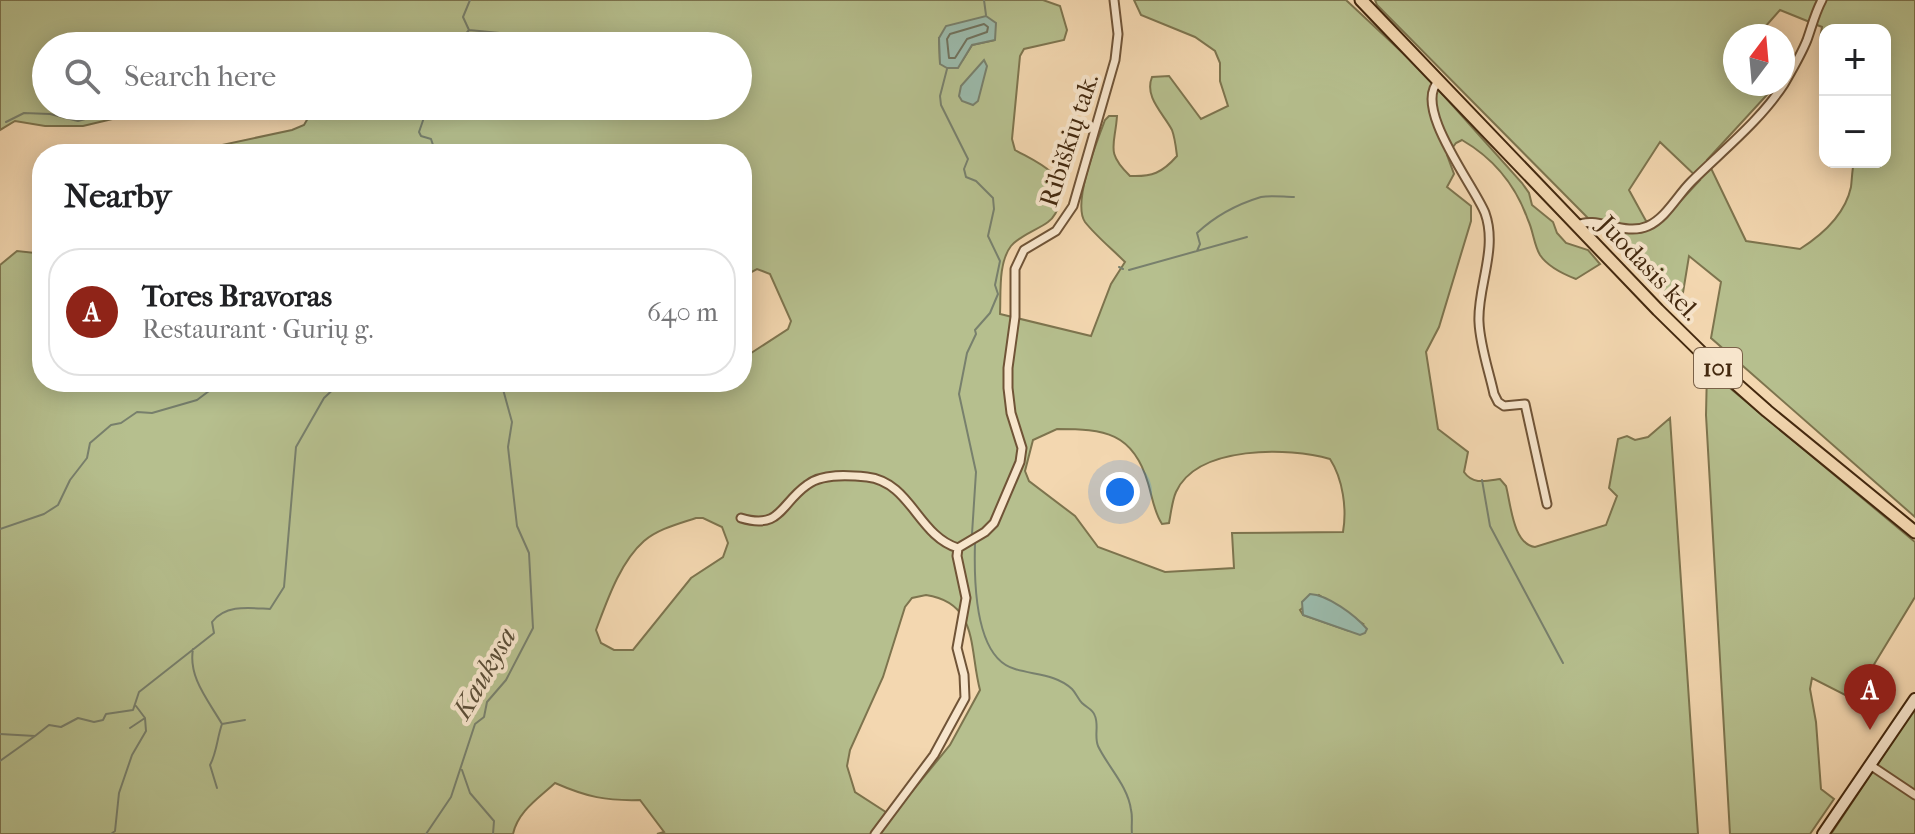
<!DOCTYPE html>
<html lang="en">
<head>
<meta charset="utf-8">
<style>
  body { margin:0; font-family:"IM FELL French Canon",serif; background:#f2f2f2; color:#202124 }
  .controls { position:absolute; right:24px; top:24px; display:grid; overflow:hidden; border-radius:16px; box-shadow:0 4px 20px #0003 }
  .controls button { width:72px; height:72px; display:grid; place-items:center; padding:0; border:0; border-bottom:2px solid #e0e0e0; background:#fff; color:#202124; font:40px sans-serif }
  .compass { position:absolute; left:1723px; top:24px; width:72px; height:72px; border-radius:50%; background:#fff; box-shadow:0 4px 20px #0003; rotate:16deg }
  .you { position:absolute; left:1120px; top:492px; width:28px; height:28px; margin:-20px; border:6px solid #fff; border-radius:50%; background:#1a73e8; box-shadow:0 0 0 12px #1a73e833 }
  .badge { display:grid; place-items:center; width:52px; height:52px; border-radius:50%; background:#8f2418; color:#fff; font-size:26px; font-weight:700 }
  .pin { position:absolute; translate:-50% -66px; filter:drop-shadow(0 2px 4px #0008) }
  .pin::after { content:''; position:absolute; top:42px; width:28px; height:24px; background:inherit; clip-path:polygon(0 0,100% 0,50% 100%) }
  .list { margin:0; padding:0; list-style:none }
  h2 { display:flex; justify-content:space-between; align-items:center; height:104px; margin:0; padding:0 32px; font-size:34px }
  h2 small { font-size:26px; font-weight:400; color:#757577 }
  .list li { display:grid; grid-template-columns:52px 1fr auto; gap:24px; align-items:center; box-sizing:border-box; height:128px; margin:0 16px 16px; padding:0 16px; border:2px solid #e0e0e0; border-radius:32px }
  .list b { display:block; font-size:30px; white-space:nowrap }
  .list p { margin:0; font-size:26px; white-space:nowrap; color:#757577 }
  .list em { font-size:26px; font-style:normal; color:#757577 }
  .icon { flex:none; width:44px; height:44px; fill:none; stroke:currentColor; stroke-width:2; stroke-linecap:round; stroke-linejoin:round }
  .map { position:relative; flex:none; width:1915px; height:834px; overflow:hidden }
  .search { position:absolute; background:#fff; box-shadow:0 4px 20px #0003; left:32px; top:32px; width:720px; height:88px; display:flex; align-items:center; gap:20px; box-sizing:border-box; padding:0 28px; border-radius:44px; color:#757577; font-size:30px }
  .panel { position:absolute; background:#fff; box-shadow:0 4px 20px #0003; left:32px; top:144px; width:720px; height:248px; border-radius:32px }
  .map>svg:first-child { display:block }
</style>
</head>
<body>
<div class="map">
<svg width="1915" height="834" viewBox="0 0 1915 834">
  <rect width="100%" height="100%" fill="#f3d7b0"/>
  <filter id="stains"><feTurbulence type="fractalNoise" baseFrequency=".0025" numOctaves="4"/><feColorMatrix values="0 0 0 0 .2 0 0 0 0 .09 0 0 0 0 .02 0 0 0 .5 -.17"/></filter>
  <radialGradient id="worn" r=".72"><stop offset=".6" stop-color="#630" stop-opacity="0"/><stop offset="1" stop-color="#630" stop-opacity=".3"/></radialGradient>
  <path fill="#b6bf8e" stroke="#7d744e" stroke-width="2" fill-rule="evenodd" d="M0,0H1043L1060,6L1067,30L1064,40L1024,49L1020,56L1012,139L1015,150C1036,162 1067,173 1060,201C1058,210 1055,217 1048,222C1037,230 1019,236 1011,246C998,263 1001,293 1000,314L1091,336L1111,284L1125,262C1112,249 1096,236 1085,222C1072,203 1097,141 1105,120L1109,116H1117C1115,146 1105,152 1130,176C1152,177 1162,173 1177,156C1176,148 1175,138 1172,130C1163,113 1144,97 1152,77L1169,76L1201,119L1228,106L1220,81V63L1215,51L1195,37L1141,15L1134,0H1346L1420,69L1522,183L1529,193L1532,205L1553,222L1557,233L1566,243L1588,250L1600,264L1576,279C1563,274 1548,267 1540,255C1534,245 1533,230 1528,220C1516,186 1493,158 1462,140L1456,143L1447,155L1454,174L1447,187L1471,206V221L1439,327L1426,352L1438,429L1468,452L1464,472C1473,485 1486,481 1500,479L1506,486C1511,505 1513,544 1535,547L1606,525L1617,496L1609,488L1618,439L1627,436L1635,440L1648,437L1670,418L1698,834H657L664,832L640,800C606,801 587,797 555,783C539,798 518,811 513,834H0V265L17,251L35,253L42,246V382H664C679,397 690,385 708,382C718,380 731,382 742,382V359L788,329L791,321L770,274L757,269L742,277V154H180L292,130L304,125L315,106H738V46H46V106H167L83,126H45L15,121L0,130ZM939,38L995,40L972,45L962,61L940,63ZM1057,429C1104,429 1133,432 1148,483C1152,496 1154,512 1162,524L1169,523C1171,513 1172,501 1176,492C1197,445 1290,447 1330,459C1343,479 1347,509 1343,532L1232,533L1234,568L1165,572L1098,547L1075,516L1029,481L1025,471L1033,440ZM696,518H703L722,527L728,543L723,557L691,578L633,650H614L601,643L596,630C607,601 620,562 644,541C658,529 678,524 696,518ZM926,595C979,603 969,649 980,690L950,745L892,816L855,792L847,766L850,750L883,677L905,607L912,598ZM1319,595L1363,624L1349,631L1303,615L1300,610Z
    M1375,0H1915V517L1711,338L1721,282L1689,256L1680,311L1377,5ZM1780,10L1822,27L1820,39L1825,62V30H1885V162H1854C1852,170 1852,179 1851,187C1845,215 1822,235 1800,249L1746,241L1707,160L1777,84H1735V36H1757ZM1660,142L1700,180L1663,220L1646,221L1629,190Z
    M1707,369L1915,542V597L1853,699L1812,678L1810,689L1816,722L1821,789L1834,799L1810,834H1730L1706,415Z
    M1915,708V834H1831Z"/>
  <path fill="#9bbaab" stroke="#78806d" stroke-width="2" d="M986,16L996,23L995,40L972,45L958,68H947L940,64L939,38L946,26Z
    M984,60L987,66L978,101L973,105L962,101L959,96L961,86Z
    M1310,594C1328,595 1355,615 1367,629L1365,633L1360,635L1303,615L1302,602Z"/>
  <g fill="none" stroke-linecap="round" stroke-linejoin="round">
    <path stroke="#70725d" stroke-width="2" d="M984,24L988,27L987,32L967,39L955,58H949L947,39L950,34Z"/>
    <path stroke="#78806d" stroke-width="2" d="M984,0L986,15
      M469,30L510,34L555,46
      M437,46V40L450,35L464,36L469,30L463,17L470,0
      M947,69L940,96L941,105L968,159L964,169L966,177L976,181L993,198L994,209L988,236L1000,261L995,285L998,294L990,313L975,330L976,334L967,353L959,394L976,472L972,534
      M428,106L419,132L421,136L431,139L436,154
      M6,122L24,113L50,114L78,121L132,106
      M1197,251L1200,244L1197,233C1214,217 1238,204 1261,197C1271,195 1284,197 1294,197
      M1119,267L1123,269
      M1129,270L1247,237
      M1482,480L1490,526L1563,663
      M0,529L44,514L58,505L70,480L87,458L90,443L111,425L121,423L137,412L152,413L197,400L221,382
      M975,543C974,577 974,658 1015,669C1034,675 1056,674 1072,689C1076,693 1078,699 1082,703C1087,708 1093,709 1095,716C1099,726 1094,736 1098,746C1108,767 1128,786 1131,810C1133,817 1131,826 1132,834
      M193,649C188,677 208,700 222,724C217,738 217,752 210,765L217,788
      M222,724L245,720
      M130,728L145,718
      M0,734L35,736L49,725L61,727L78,718L94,722L103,720L106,714L133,710L139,692L214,633L212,622C226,604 250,608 270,609L284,587L296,447L324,398L341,382
      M0,761L35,736
      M462,770L470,793L494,821L493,834
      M111,834L115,831L119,793L132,755L146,731L145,718L136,706
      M426,834L451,797L475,724L484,717L487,702L506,680L533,628L529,553L517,526L508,447L512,422L501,382"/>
    <defs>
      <path id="street" d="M1439,81C1411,106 1475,187 1485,213C1498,249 1477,288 1479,322C1480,346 1489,371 1494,394L1498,402L1504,406L1525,404L1547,504
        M1576,226C1596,214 1623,237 1648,226C1666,218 1677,196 1691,182C1722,151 1760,121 1784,84C1792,70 1801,55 1807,40C1812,26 1815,13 1822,0
        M741,518C781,530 780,504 807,485C822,473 849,475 867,477C911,482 918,536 958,548
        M958,548L985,532L994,523L1020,462L1022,448L1011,413L1008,388V368L1015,317V269L1024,250L1056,231L1073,206L1115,60L1118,34L1114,0
        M1870,765L1915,795
        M875,834L934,755L965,698L964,675L957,648L966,598L957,556L958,548"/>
      <path id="secondary" d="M1823,834L1915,699"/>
      <path id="primary" d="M1361,0L1658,310L1708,359L1767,411L1915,532"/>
    </defs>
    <use href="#street" stroke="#705437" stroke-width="11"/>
    <use href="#secondary" stroke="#44290f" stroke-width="14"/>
    <use href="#primary" stroke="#44290f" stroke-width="15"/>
    <use href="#street" stroke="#f7e5cc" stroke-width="7"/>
    <use href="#secondary" stroke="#f7e5cc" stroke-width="10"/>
    <use href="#primary" stroke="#f3d7b0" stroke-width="11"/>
  </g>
  <g text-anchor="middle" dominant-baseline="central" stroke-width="8" stroke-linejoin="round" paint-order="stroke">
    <rect fill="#f7e5cc" stroke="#7a6148" stroke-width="2" x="1694" y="348" width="48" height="40" rx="6"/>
    <g font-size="24" font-weight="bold" fill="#44290f">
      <text x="1718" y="368">101</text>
    </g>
    <g font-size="26" fill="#44290f" stroke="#f7e5cc">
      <text transform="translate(1069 140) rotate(-72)">Ribiškių tak.</text>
      <text transform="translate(1649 268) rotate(46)">Juodasis kel.</text>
    </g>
    <g font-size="28" font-style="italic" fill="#5a4d36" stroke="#f7e5cc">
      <text transform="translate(484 673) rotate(-60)">Kaukysa</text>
    </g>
  </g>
  <rect width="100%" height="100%" filter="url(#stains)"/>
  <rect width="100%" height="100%" fill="url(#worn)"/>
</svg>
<div class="controls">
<button>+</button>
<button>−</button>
</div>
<svg class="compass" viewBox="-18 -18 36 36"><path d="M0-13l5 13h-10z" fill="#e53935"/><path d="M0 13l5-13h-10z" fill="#757577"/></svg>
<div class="you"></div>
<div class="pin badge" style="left:1870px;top:730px">A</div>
<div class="search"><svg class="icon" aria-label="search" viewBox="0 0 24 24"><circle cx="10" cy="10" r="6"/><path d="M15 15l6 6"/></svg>Search here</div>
<section class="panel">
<h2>Nearby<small></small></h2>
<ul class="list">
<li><span class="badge">A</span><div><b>Tores Bravoras</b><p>Restaurant · Gurių g.</p></div><em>640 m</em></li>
</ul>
</section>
</div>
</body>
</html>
